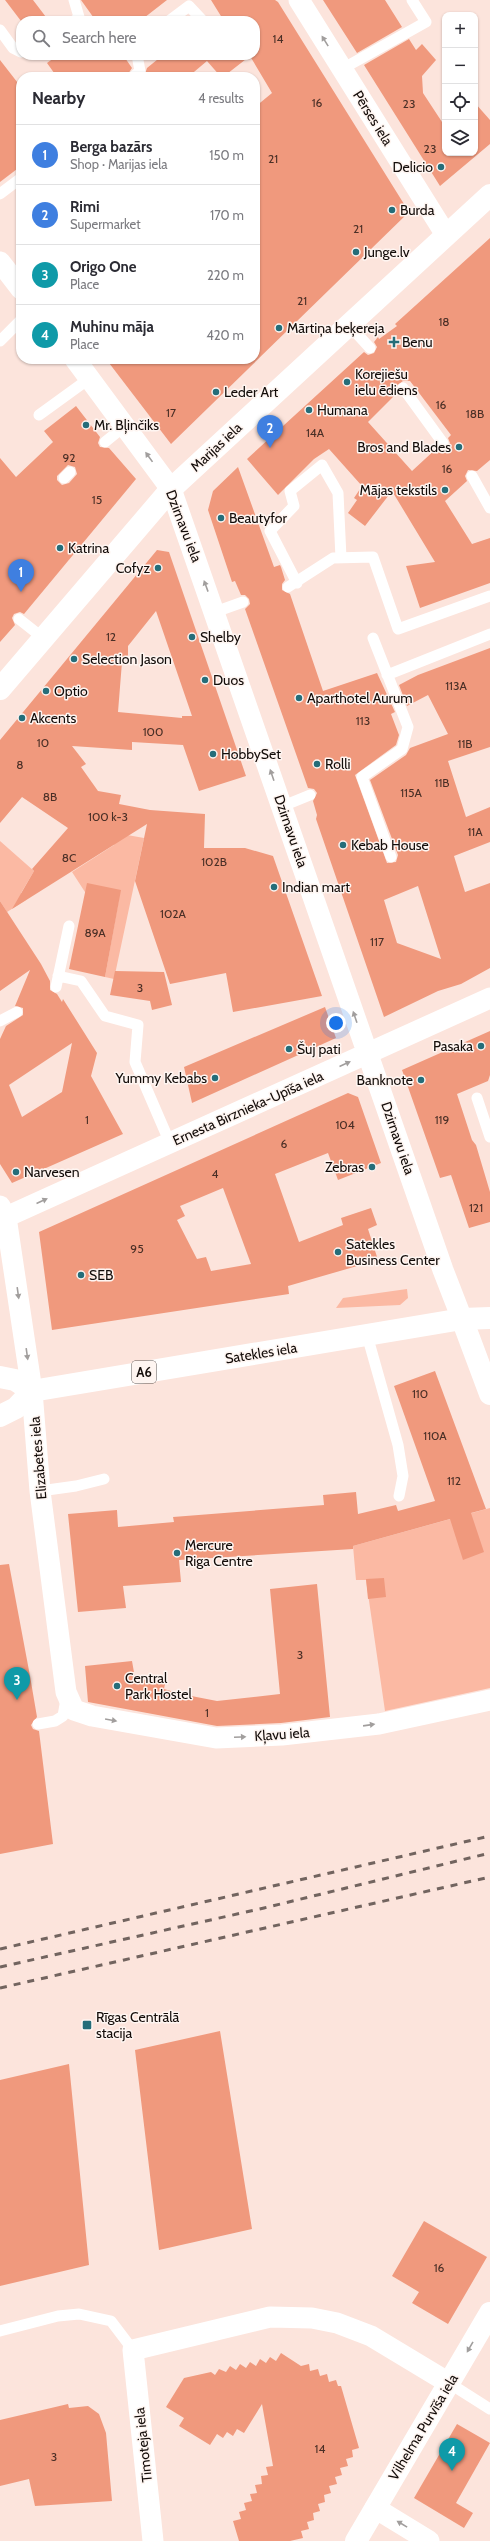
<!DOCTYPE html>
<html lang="en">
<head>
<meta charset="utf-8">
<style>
  body { margin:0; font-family:Cabin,sans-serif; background:#f2f2f3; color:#2b2b33 }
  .controls { position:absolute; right:12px; top:12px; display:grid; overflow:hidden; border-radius:8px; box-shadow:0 1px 3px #0004 }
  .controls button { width:36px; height:36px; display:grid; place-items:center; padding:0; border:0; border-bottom:1px solid #e1e1e2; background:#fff; color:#2b2b33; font:20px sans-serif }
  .you { position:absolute; left:336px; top:1023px; width:14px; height:14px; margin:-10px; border:3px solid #fff; border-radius:50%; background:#1a73e8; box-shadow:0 0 0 6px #1a73e833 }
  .badge { display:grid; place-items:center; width:26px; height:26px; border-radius:50%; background:#256d79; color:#fff; font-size:13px; font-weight:700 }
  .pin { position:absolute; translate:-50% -33px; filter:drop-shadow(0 1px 2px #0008) }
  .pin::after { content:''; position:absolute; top:21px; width:14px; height:12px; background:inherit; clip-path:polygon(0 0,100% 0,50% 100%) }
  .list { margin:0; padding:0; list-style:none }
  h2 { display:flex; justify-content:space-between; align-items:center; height:52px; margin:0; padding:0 16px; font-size:17px }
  h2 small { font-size:13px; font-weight:400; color:#7c7c81 }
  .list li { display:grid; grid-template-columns:26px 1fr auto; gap:12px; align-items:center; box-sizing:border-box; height:60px; padding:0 16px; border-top:1px solid #e1e1e2 }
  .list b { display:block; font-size:15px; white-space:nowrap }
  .list p { margin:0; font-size:13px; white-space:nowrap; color:#7c7c81 }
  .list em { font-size:13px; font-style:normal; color:#7c7c81 }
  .icon { flex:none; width:22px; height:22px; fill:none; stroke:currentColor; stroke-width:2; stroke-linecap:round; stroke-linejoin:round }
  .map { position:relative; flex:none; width:490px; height:2541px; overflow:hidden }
  .search { position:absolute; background:#fff; box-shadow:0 1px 3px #0004; left:16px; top:16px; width:244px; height:44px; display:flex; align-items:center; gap:10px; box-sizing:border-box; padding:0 14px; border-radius:16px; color:#7c7c81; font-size:15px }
  .panel { position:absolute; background:#fff; box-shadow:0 1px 3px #0004; left:16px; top:72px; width:244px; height:292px; border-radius:16px }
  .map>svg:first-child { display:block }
</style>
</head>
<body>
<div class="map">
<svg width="490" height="2541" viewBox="0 0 490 2541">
  <rect width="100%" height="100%" fill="#fce4dc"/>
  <path fill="#fbb9a3" d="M116,833L144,838L114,979L105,977L119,899L85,892L72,872L114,845Z
    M0,841L34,871L21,893L26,900L7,912L0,901Z
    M407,1289L408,1298L400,1305L336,1308L343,1298Z
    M490,1508V1688L385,1711L366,1580H356L353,1546Z"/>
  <path fill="#f0997d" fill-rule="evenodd" d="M5,0H33L49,21H21Z
    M81,0H167L140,21H96Z
    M211,0H275L278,2L409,212L171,444L106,359H255V107L272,93L250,56L223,77H221L207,61L188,77H144L147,68L163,55H255V21H224Z
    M323,0H385L402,27L357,53Z
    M409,39L416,50L422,44L436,60L422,76L423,93L442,122L445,121V153H475V103L490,120V144L440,186L364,65Z
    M58,55H123L132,68L126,77H57L47,63Z
    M0,60L21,87V166L0,182Z
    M490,238V460L477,471L468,470L465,476L467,481L445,501L472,544L490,538V583L420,608L406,566L435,562L392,491L365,526L348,513L357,500L354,498L362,486L329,449L314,459L278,495L247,459L364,352L368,355L374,353L377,347L374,342L378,337L379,339L397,326L395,324L405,315ZM403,381H410L451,435L448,438L450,443L447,448L443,450L438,447L412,471L368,422L398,392L396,386Z
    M76,406L100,437L98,443L100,447L109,448L136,479L24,614L20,612L14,614L12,618L15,625L0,642V458L16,477L53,442L44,431ZM68,465L75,467L77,474L69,483L62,485L57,480V476Z
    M238,467L274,567L280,565L281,567L285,580L282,584V590L290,594L323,691L377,673L395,712L391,714L399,735L396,745L355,775L387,863L396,862L398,855L370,780L406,755L410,748L448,734L428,695L407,706L399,685L418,675L490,648V747L448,761L466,817L490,807V842L454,856L465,892L490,883V968L461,984L438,991L384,1017L316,819L317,815L313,801L317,793L314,789L308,788L245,609L250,604L249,599L245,595H241L235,581L232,582L208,510L213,491ZM418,886L441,959L397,943L384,900Z
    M157,550L169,552L246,776L199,791L183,745L132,742V750L72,746L86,764L81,767L98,791L121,795L119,804L150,810L205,814L204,848H245L273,856L322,996L233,1012L226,973L170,984L135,881L147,824L12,909L34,871L32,869L68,828L22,797L0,823V740ZM156,611L192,716H182V718L118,712L122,662L128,655V646Z
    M87,883L121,890L105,977L69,969Z
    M0,901L41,964L50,981V990L57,994L62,1002L63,999L97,1053L91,1076L123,1134L12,1183L0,1164V1039L6,1026L23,1015V1008L15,1006L30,970L0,991ZM72,1043L62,1092L22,1117L9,1085Z
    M115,971L164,972L172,1005L152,1010L150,1001L110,995Z
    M325,1007L336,1038L192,1103L184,1067Z
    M490,1031V1075L488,1081L457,1094L472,1140L476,1145L490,1192V1222L469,1228L451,1175L440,1178L402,1070Z
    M348,1093L358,1097L381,1163L338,1180L328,1153L275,1174L299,1242L343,1225L341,1218L371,1208L377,1225L368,1229L378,1260L288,1286L289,1294L52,1330L39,1232ZM223,1188L251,1264L211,1271L206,1257L197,1259L177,1220L185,1216L180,1206Z
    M435,1371L486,1509L471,1513L484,1552L463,1560L450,1519L353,1546V1549L179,1560L181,1582L123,1586L126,1608L78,1612L68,1514L117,1510L118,1527L174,1522L173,1517L324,1505L323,1495L356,1492L358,1514L396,1505L398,1511L435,1501L394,1386Z
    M9,1564L30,1676L37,1717L31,1725L33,1729L39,1731L53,1844L0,1854V1565Z
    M384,1578L386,1597L368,1599L366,1579Z
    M317,1584L330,1717L281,1723L217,1726L88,1702L85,1666L132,1661L135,1678L165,1684L164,1689L181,1694L217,1701L280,1694L270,1589Z
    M220,2031L252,2229L159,2250L135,2050Z
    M69,2064L89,2265L0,2286V2080Z
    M424,2221L487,2257L448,2324L412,2303L419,2292L392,2276Z
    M281,2353L301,2366L309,2364L310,2371L318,2369L320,2376L327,2374L329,2382L336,2380L338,2386H341L359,2448L352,2450L353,2457L346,2459L348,2466L340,2468L342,2475L335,2477L337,2484L329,2486L331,2493L324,2495L325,2502L318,2504L320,2511L313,2513L314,2520L307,2522L309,2529L301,2531L303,2538L290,2541H239L233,2521L241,2519L239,2512L246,2510L244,2503L252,2501L250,2494L257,2493L255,2485L262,2484L261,2476L268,2475L266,2467L273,2466L262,2404L244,2433L237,2429L233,2436L227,2432L223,2438L217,2434L210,2445L179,2426L184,2418L166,2407L184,2378L211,2372L215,2375L219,2369L226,2372L230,2366L236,2370L240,2364L246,2368L250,2362L256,2366L260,2359L266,2363L270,2357L276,2361Z
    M68,2404L69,2408L88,2406L99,2414L106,2433L112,2501L35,2506L29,2479L0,2486V2420Z
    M457,2424L490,2443L456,2503L473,2513L464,2528L414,2498Z"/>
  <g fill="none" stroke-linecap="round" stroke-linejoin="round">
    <path stroke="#fff" stroke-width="11" d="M74,21L79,17L74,0
      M169,21L189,6L203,21
      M0,30L13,48L21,52
      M342,69L426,22L412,0
      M133,77L140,71L137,55
      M0,194L21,178
      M348,324L370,348
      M0,341L21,320
      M403,388L443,443
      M39,415L90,378
      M105,442L126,425
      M472,476L490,508
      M64,478L70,472
      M297,583L270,531L294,506L290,491L322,465L338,493L341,558
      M288,587L333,558L373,557L398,629L490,596
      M215,612L243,602
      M19,619L43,638
      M373,638L408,727L402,749L362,777L391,857
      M387,675L490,634
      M283,806L310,795
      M58,976L81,981L105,1016L138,1025L135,1062L170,1143
      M56,987L69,926
      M0,1021L17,1012
      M477,1098L490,1137
      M367,1335L398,1445L403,1476L399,1496
      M40,1491L76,1486L104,1479
      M38,1724L55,1721L63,1716L66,1699
      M0,2331L58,2316L79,2314L111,2321L133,2350
      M449,2383L490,2409"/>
    <path stroke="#fff" stroke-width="21" d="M299,0L446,235
      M0,262L21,289
      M75,359L171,489L443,1270L462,1319
      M0,1206L6,1217L32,1391L40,1491L66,1692L74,1710L92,1716L216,1738L282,1735L379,1724L490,1700
      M6,1217L490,998
      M375,2508L429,2541
      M153,2541L133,2350L270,2317L312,2318L337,2323L371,2336L449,2383"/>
    <path stroke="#fff" stroke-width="22" d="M462,1319L490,1394
      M356,2541L490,2313"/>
    <path stroke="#fff" stroke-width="22" d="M0,689L171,489L490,195"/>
    <path stroke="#fff" stroke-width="22" d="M0,1377L15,1380L32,1391
      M0,1416L16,1408L32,1391L462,1319L490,1318"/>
    <path stroke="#72645f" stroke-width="3" stroke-dasharray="7 7" stroke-linecap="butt" d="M0,1949L490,1836
      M0,1967L264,1908L490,1853
      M0,1988L490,1877"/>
  </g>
  <defs><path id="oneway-solid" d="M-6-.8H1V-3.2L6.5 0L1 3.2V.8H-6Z"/></defs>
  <g fill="#a19e9d">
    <use href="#oneway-solid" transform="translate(325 41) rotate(-122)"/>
    <use href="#oneway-solid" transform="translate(149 457) rotate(-126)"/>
    <use href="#oneway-solid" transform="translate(206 586) rotate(-110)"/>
    <use href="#oneway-solid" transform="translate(272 775) rotate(-109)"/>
    <use href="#oneway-solid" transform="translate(355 1017) rotate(-109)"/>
    <use href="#oneway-solid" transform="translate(345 1064) rotate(-24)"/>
    <use href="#oneway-solid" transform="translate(42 1201) rotate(-24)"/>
    <use href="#oneway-solid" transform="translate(18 1293) rotate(82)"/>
    <use href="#oneway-solid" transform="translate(27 1354) rotate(82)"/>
    <use href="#oneway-solid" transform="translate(111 1720) rotate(10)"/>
    <use href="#oneway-solid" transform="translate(369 1725) rotate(-8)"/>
    <use href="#oneway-solid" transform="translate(240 1737) rotate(-3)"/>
    <use href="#oneway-solid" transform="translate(470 2347) rotate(120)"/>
    <use href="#oneway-solid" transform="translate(402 2524) rotate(-149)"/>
  </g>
  <g fill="#256d79" stroke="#fef5f1" stroke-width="1.5">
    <circle cx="441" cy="167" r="4"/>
    <circle cx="392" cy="210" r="4"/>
    <circle cx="356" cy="252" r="4"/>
    <circle cx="279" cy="328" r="4"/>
    <path d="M392 336h4v4h4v4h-4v4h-4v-4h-4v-4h4z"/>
    <circle cx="347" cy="382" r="4"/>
    <circle cx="216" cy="392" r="4"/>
    <circle cx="309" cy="410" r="4"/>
    <circle cx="86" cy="425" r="4"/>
    <circle cx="459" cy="447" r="4"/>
    <circle cx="445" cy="490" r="4"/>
    <circle cx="221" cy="518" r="4"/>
    <circle cx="60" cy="548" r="4"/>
    <circle cx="158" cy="568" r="4"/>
    <circle cx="192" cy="637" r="4"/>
    <circle cx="74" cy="659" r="4"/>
    <circle cx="205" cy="680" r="4"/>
    <circle cx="46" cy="691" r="4"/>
    <circle cx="299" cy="698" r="4"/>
    <circle cx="22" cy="718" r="4"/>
    <circle cx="213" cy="754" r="4"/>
    <circle cx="317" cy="764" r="4"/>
    <circle cx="343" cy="845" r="4"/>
    <circle cx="274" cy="887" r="4"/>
    <circle cx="481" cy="1046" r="4"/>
    <circle cx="289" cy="1049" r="4"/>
    <circle cx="215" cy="1078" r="4"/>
    <circle cx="421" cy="1080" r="4"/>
    <circle cx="372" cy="1167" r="4"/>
    <circle cx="16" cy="1172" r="4"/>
    <circle cx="338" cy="1252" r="4"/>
    <circle cx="81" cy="1275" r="4"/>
    <circle cx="177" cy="1553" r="4"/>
    <circle cx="117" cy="1686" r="4"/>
    <rect x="82" y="2020" width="10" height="10" rx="2"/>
  </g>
  <g text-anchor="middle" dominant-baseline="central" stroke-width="3" stroke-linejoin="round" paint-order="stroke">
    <g font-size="12" fill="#4a2f26">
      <text x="278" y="38">14</text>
      <text x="317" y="102">16</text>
      <text x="409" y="103">23</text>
      <text x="430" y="148">23</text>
      <text x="273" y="158">21</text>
      <text x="358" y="228">21</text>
      <text x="302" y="300">21</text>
      <text x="444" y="321">18</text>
      <text x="441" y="404">16</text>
      <text x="171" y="412">17</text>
      <text x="475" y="413">18B</text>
      <text x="315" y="432">14A</text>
      <text x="69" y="457">92</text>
      <text x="447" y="468">16</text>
      <text x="97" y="499">15</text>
      <text x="111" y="636">12</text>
      <text x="456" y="685">113A</text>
      <text x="363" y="720">113</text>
      <text x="153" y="731">100</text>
      <text x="43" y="742">10</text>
      <text x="465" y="743">11B</text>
      <text x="20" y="764">8</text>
      <text x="442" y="782">11B</text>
      <text x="411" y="792">115A</text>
      <text x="50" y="796">8B</text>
      <text x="108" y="816">100 k-3</text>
      <text x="475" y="831">11A</text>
      <text x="69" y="857">8C</text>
      <text x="214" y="861">102B</text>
      <text x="173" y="913">102A</text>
      <text x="95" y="932">89A</text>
      <text x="377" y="941">117</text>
      <text x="140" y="987">3</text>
      <text x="87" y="1119">1</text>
      <text x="442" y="1119">119</text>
      <text x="345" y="1124">104</text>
      <text x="284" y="1143">6</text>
      <text x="215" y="1173">4</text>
      <text x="476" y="1207">121</text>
      <text x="137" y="1248">95</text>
      <text x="420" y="1393">110</text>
      <text x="435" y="1435">110A</text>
      <text x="454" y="1480">112</text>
      <text x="300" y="1654">3</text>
      <text x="207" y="1712">1</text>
      <text x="439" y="2267">16</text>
      <text x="320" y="2448">14</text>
      <text x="54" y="2456">3</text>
    </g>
    <rect fill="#fef5f1" stroke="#5a524f" stroke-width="1" x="132" y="1361" width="24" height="22" rx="3"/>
    <g font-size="13" font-weight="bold" fill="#130c09">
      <text x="144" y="1372">A6</text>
    </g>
    <g font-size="14" fill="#130c09" stroke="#fef5f1">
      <text transform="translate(373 118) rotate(58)">Pērses iela</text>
      <text transform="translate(216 447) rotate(-43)">Marijas iela</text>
      <text transform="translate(184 526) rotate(69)">Dzirnavu iela</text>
      <text transform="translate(291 831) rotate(71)">Dzirnavu iela</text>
      <text transform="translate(248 1108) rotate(-24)">Ernesta Birznieka-Upīša iela</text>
      <text transform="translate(398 1138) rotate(71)">Dzirnavu iela</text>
      <text transform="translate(261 1353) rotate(-9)">Satekles iela</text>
      <text transform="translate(38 1458) rotate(-95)">Elizabetes iela</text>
      <text transform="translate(282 1734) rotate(-4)">Kļavu iela</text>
      <text transform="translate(423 2427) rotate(-59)">Vilhelma Purvīša iela</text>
      <text transform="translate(143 2445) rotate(-96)">Timoteja iela</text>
    </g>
    <g font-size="14" fill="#130c09" stroke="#fef5f1" text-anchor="start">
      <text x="433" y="167" text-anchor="end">Delicio</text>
      <text x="400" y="210">Burda</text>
      <text x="364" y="252">Junge.lv</text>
      <text x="287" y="328">Mārtiņa beķereja</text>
      <text x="402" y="342">Benu</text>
      <text x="355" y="374">Korejiešu<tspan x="355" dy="16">ielu ēdiens</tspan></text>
      <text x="224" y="392">Leder Art</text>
      <text x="317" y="410">Humana</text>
      <text x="94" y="425">Mr. Bļinčiks</text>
      <text x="451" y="447" text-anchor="end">Bros and Blades</text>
      <text x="437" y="490" text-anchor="end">Mājas tekstils</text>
      <text x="229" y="518">Beautyfor</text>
      <text x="68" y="548">Katrina</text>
      <text x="150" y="568" text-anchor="end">Cofyz</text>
      <text x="200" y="637">Shelby</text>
      <text x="82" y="659">Selection Jason</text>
      <text x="213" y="680">Duos</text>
      <text x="54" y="691">Optio</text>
      <text x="307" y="698">Aparthotel Aurum</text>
      <text x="30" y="718">Akcents</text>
      <text x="221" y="754">HobbySet</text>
      <text x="325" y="764">Rolli</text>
      <text x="351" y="845">Kebab House</text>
      <text x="282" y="887">Indian mart</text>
      <text x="473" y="1046" text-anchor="end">Pasaka</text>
      <text x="297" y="1049">Šuj pati</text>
      <text x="207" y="1078" text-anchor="end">Yummy Kebabs</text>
      <text x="413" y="1080" text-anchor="end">Banknote</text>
      <text x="364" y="1167" text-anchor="end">Zebras</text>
      <text x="24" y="1172">Narvesen</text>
      <text x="346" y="1244">Satekles<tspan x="346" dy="16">Business Center</tspan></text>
      <text x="89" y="1275">SEB</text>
      <text x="185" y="1545">Mercure<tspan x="185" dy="16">Riga Centre</tspan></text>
      <text x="125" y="1678">Central<tspan x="125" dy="16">Park Hostel</tspan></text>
      <text x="96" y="2017">Rīgas Centrālā<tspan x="96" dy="16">stacija</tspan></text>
    </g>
  </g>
</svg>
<div class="controls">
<button>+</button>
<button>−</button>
<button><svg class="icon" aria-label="locate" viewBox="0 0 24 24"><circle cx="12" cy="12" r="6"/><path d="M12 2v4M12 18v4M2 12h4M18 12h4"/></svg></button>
<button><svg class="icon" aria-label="layers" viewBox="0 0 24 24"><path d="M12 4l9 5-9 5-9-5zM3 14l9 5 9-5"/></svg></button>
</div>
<div class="you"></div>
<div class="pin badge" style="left:21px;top:592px;background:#3f7fe0">1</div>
<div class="pin badge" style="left:270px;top:448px;background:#3f7fe0">2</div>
<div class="pin badge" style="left:17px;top:1700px;background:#0f9aa8">3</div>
<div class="pin badge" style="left:452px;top:2471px;background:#0f9aa8">4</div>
<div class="search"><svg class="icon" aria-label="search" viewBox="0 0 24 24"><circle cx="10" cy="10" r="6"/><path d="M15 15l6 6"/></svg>Search here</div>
<section class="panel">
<h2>Nearby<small>4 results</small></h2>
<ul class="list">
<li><span class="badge" style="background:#3f7fe0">1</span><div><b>Berga bazārs</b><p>Shop · Marijas iela</p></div><em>150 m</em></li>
<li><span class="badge" style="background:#3f7fe0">2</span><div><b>Rimi</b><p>Supermarket</p></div><em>170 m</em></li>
<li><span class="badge" style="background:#0f9aa8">3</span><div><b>Origo One</b><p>Place</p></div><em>220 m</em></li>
<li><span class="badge" style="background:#0f9aa8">4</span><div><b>Muhinu māja</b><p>Place</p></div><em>420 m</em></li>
</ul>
</section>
</div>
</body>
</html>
